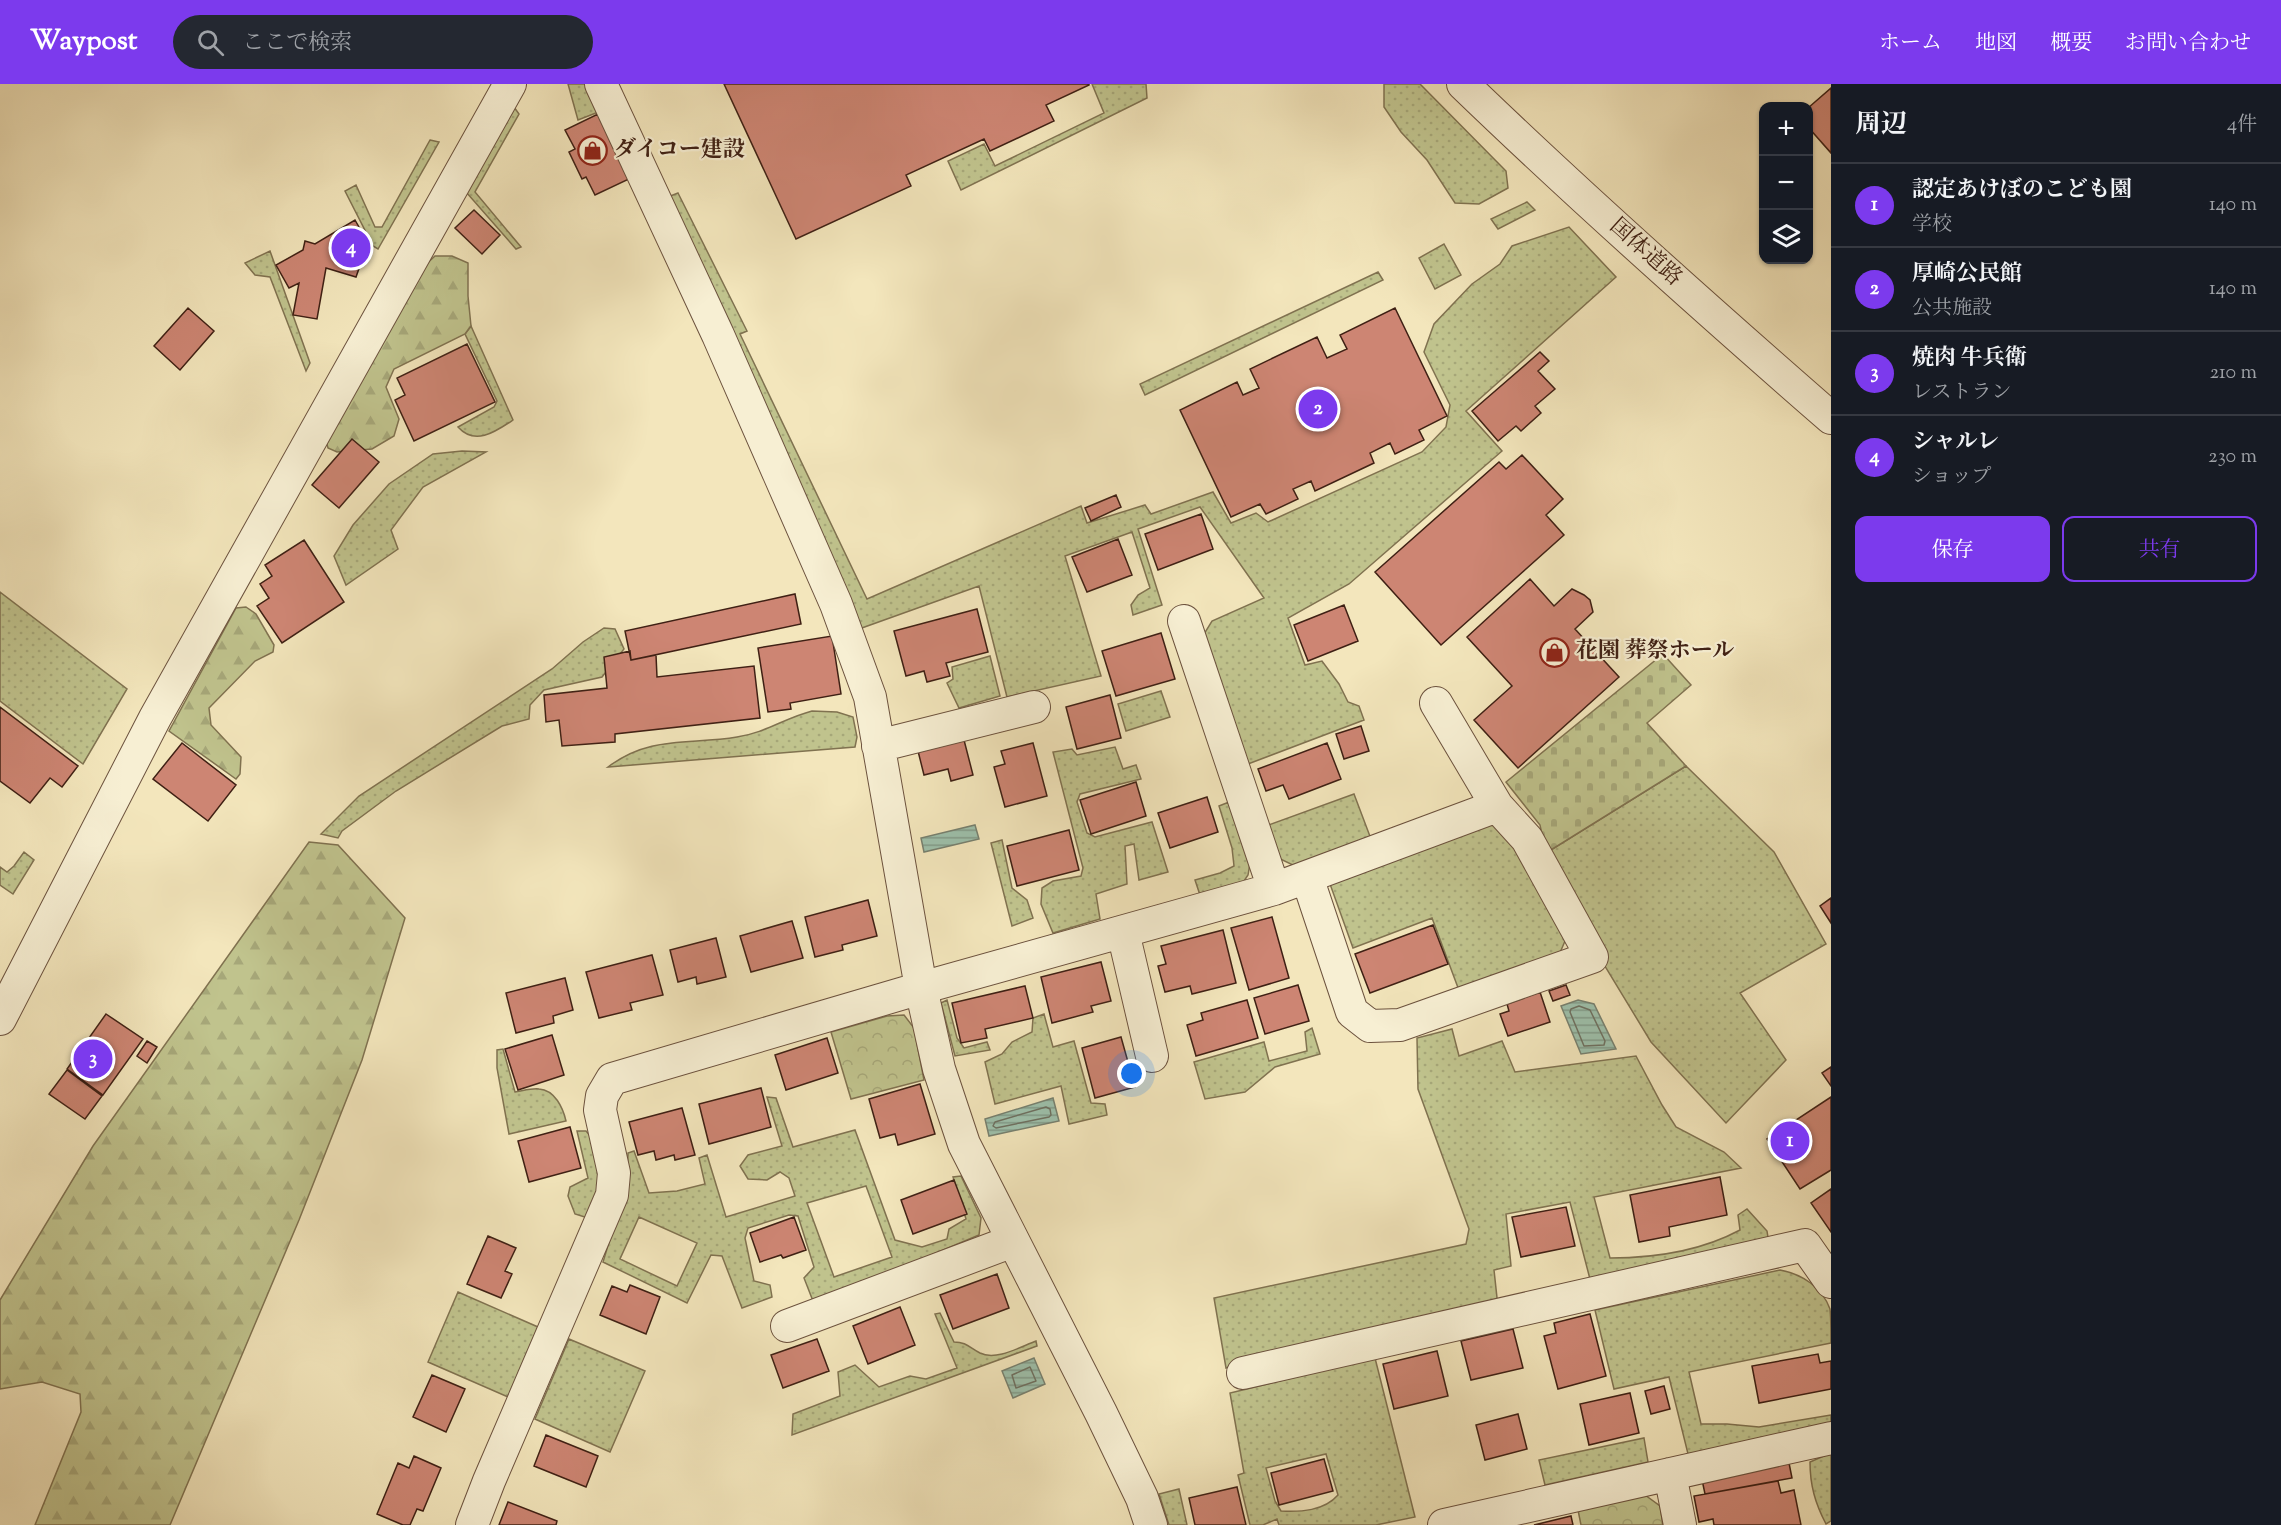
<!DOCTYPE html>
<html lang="ja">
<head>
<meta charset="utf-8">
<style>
  body { margin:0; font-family:"Sorts Mill Goudy","Noto Serif JP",serif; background:#242831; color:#f1f3f6 }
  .controls { position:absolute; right:18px; top:18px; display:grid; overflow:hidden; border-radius:12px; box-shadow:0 2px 4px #0004 }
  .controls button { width:54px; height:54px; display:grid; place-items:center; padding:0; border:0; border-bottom:2px solid #363941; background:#171b24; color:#f1f3f6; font:30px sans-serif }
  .you { position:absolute; left:1132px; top:990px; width:21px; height:21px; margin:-15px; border:4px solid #fff; border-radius:50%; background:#1a73e8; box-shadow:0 0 0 9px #1a73e833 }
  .badge { display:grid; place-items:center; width:39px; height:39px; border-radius:50%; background:#7c3aed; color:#fff; font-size:20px; font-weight:700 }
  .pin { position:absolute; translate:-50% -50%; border:3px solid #fff; box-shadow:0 2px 6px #0006 }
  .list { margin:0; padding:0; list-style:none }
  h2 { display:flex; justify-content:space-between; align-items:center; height:78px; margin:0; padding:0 24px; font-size:26px }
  h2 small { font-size:20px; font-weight:400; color:#9ea1a6 }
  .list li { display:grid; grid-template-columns:39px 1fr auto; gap:18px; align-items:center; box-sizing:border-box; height:84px; padding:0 24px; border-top:2px solid #363941 }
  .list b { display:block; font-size:22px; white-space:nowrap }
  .list p { margin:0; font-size:20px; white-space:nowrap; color:#9ea1a6 }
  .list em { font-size:20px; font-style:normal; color:#9ea1a6 }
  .actions { display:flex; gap:12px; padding:18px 24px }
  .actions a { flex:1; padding:14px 0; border:2px solid #7c3aed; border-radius:12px; text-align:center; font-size:21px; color:#7c3aed }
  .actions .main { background:#7c3aed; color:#fff }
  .icon { flex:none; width:33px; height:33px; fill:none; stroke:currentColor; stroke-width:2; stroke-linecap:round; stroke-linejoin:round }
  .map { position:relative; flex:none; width:1831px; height:1441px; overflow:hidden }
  header { display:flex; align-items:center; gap:36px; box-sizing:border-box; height:84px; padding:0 30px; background:#7c3aed; color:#fff }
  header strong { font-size:28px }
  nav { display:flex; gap:33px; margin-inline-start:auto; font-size:21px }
  .search { width:420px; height:54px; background:#242831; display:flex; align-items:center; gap:15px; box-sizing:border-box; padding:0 21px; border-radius:33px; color:#9ea1a6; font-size:22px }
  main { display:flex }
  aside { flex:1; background:#171b24 }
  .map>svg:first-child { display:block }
</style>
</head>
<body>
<header>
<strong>Waypost</strong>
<div class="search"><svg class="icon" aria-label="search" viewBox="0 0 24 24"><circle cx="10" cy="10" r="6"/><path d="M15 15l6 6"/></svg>ここで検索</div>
<nav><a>ホーム</a><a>地図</a><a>概要</a><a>お問い合わせ</a></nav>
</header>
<main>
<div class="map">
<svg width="1831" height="1441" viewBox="0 0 1831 1441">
  <defs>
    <pattern id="grass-dots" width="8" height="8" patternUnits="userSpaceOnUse" patternTransform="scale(1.5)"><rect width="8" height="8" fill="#c0c38d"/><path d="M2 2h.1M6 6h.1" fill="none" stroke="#a6a779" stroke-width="1.8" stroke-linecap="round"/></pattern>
    <pattern id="forest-firs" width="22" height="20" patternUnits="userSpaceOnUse" patternTransform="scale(1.5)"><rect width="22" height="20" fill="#c0c38d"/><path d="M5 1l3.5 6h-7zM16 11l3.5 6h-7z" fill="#a6a779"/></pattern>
    <pattern id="cemetery-stones" width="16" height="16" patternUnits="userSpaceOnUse" patternTransform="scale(1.5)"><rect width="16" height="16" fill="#c0c38d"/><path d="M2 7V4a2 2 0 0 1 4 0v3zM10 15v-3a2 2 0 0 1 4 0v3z" fill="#a6a779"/></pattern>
    <pattern id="park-crowns" width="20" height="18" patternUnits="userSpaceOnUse" patternTransform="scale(1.5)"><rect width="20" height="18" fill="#c0c38d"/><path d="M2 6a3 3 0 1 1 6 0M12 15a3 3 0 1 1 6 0" fill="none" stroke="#a6a779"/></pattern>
    <pattern id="water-rules" width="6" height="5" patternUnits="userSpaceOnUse" patternTransform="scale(1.5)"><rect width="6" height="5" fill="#9dc0ab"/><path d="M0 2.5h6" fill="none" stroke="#819c8a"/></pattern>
  </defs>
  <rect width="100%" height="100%" fill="#f3e6bc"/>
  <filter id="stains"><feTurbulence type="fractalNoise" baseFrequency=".00333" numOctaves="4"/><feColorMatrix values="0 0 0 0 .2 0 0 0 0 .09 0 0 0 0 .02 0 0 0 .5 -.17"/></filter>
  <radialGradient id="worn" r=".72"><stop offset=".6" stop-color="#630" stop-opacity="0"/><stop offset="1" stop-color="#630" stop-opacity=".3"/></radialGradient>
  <path fill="url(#grass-dots)" stroke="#807250" stroke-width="1.5" fill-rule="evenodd" d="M568,0H589L601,27L578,36Z
    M1092,0H1146L1147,14L961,106L948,77L984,60L995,82L1104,29Z
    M1384,0H1420L1506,87L1508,104L1479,120L1455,119L1427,76L1401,48L1384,23Z
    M514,23L519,30L475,108L521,163L516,165L466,108Z
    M430,56L439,58L378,165L373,162L345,107L356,101L375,143H382Z
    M678,109L747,247L740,250L867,515L1081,422L1087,439L1145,421L1151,430L1213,408L1231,439L1256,429L1268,438L1422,368L1446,343L1450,321L1424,268L1434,240L1472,200L1500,180L1512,162L1569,143L1616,193L1466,327L1502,367L1349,500L1288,534L1305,581L1322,577L1339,600L1348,618L1359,622L1364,636L1248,680L1204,550L1212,537L1264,514L1200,423L1138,445L1162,521L1133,531L1131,521L1138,511L1150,504L1132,448L1065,472L1101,592L1007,613L979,502L859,545L668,113Z
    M1527,118L1535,126L1498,145L1491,135Z
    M1444,160L1461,191L1435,205L1419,174Z
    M270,167L310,279L306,287L270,193L255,191L245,179Z
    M1378,188L1383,196L1145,311L1140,300Z
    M471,242L513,336C495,348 475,362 458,343L494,323L497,317L465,250Z
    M462,367L486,368L423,403L391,446L398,465L346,501L334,472L353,441L389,400L433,370Z
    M0,508L127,605L83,680L0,617Z
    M604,544L615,545L624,565L602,593L544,606L530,621L529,635L502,642L396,707L342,747L338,754L321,750L359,712L552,585L583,558Z
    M990,572L1000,612L959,624L947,599L953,595L952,583Z
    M1161,607L1170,633L1126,647L1118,620Z
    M812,627L837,628L853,633L857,653L855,663L608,683C650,651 689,661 737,653C765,649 785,634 812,627Z
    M1115,663L1123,685L1136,681L1141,695L1080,710L1077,718L1087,749L1095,753L1152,738L1168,788L1139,796L1134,760L1125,762L1127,800L1096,810L1100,835L1053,849L1041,820L1042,804L1053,797L1081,792L1083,784L1053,668L1072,665L1077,671Z
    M1686,682L1774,768L1826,860L1740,909L1786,976L1726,1039L1651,958L1586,851L1546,769Z
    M1354,710L1371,755L1297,783L1274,772L1266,742Z
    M1229,718L1250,779L1248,791L1242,800L1200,811L1195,796L1220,789L1234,782L1232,764L1219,722Z
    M1490,738L1505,742L1568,850L1559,871L1460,909L1432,834L1353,864L1330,800Z
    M1002,756L1012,804L1027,816L1033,834L1012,842L991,759Z
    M24,768L34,776L13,810L0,801V783L7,788L14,782Z
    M947,916L957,954L964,964L987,958L990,966L955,972L941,919Z
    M1044,930L1053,963L1074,957L1091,1019L1105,1020L1107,1031L1069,1040L1061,1002L995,1020L985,978L1002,970L1012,958L1032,948L1033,934Z
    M1312,944L1320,970L1275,983L1245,1008L1205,1015L1194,978L1264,958L1269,977L1307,967L1305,948Z
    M1452,945L1459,972L1502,957L1515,988L1636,972L1662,1021L1676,1043L1724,1068L1741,1084L1594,1113L1610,1174C1654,1174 1701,1167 1740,1146L1738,1131L1747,1125L1767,1147L1769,1160L1591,1199L1570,1118L1506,1130L1511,1182L1494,1186L1498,1223L1226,1284L1214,1214L1466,1160L1469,1145L1418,1005L1417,954Z
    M503,965L515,1008C522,1007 532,1004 539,1005C555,1006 563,1024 566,1037L509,1050L497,984V966Z
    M767,1013L776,1014L793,1063L855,1046L895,1156L922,1163L947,1155L949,1145L966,1135L953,1093L961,1092L981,1134L979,1151L905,1182L813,1217L804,1194L814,1183L798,1132L789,1131L748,1144L745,1154L754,1197L770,1201L772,1213L742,1224L722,1172L711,1171L687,1219L603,1178L627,1099L628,1069L634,1067L649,1109L677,1107L705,1100L699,1074L707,1071L726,1133L795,1112L789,1094L780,1088L767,1096L748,1095L740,1082L748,1071L782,1062ZM866,1102L892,1173L834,1193L807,1119ZM639,1133L697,1159L677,1202L620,1175Z
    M577,1047H586L592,1054L600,1099L588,1134L575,1130L568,1112L570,1103L588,1094Z
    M1780,1186C1802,1190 1822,1203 1830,1225C1831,1234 1831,1249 1831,1259L1689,1288L1701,1340H1727L1759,1343L1831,1331V1342L1688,1370L1669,1293L1614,1305L1595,1226Z
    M458,1208L538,1243L508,1313L428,1278Z
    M940,1229L954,1258C966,1258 969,1263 980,1269C996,1277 1020,1263 1036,1257L1037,1262L792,1351L793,1330L840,1312L838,1288L855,1281L879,1303L910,1292L926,1295L957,1284L935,1230Z
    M569,1255L645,1287L610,1368L535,1335Z
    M1375,1274L1415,1433L1376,1441H1279L1277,1435L1263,1441H1250L1238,1391L1244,1389L1230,1309ZM1326,1370L1338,1411C1324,1427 1301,1428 1281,1427L1275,1417L1266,1384Z
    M1644,1354L1648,1378L1545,1401L1539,1376Z
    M1831,1369V1437L1826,1440C1815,1419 1810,1401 1810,1378Z
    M1179,1405L1187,1441H1169L1159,1410Z"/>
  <path fill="url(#forest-firs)" stroke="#807250" stroke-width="1.5" d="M435,172H452L468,179V212L471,242L465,250L394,285L386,303L399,335L394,352L372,365L337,368L328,364L325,353L421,185Z
    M246,523L256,530L274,561L273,568L255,577L209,624L211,641L241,673L240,690L236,695L169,647L236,524Z
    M309,758L338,761L405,834L362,976L299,1136L170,1441H35L81,1328L80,1310L42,1298L0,1305V1216L93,1062Z"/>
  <path fill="url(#cemetery-stones)" stroke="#807250" stroke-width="1.5" d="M1663,570L1691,601L1647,639L1686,682L1546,769L1540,741L1506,698Z"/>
  <path fill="url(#park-crowns)" stroke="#807250" stroke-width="1.5" d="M904,931L914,944L924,996L851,1015L831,948L887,932Z
    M1645,1411L1660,1422L1663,1441H1581L1578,1426Z"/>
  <path fill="url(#water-rules)" stroke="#77806f" stroke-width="1.5" d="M975,741L979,755L924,768L921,754Z
    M1578,916L1594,920L1616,965L1581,970L1561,922Z
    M1053,1014L1059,1037L989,1052L985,1035Z
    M1034,1274L1045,1300L1013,1314L1002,1287Z"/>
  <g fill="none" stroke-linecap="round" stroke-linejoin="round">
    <path stroke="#6e7060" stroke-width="1.5" d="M1579,922L1590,926L1605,957L1604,961L1584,962L1570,928L1571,925Z
      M1046,1023L1050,1025L1051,1031L1049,1033L996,1044L993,1042L995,1038Z
      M1030,1283L1036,1297L1016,1304L1012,1291Z"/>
  </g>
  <path fill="#cd8573" stroke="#3f2014" stroke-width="1.5" d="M724,0H1089V1L1046,21L1054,37L990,67L984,55L906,91L911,102L796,155Z
    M1831,4V69L1808,43V24Z
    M598,30L629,95L595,111L586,93L582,95L569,68L575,65L565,46Z
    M474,126L500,151L482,170L455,144Z
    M355,136L368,159L356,193L326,184L317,235L293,231L299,199L289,204L276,181L303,166L305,157L315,160Z
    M188,224L214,247L180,286L154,262Z
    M1395,224L1447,332L1419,346L1424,356L1395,370L1390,359L1370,369L1374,379L1315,407L1311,397L1293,405L1298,415L1266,430L1260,420L1231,433L1180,326L1237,298L1243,311L1259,304L1250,285L1317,253L1327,274L1347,265L1340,251Z
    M467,260L495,318L414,357L395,316L405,311L397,294Z
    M1540,268L1549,277L1538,287L1555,305L1535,322L1541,329L1521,347L1516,342L1498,357L1472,327Z
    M352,355L379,378L339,424L312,401Z
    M1522,371L1563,415L1546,431L1564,451L1441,561L1375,488L1499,378L1506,385Z
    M1116,411L1121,423L1091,437L1085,424Z
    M1201,430L1213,465L1158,486L1145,450Z
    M1118,455L1132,491L1087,508L1072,473Z
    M304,456L344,518L282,559L257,522L269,514L260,500L272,492L265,481Z
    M1530,495L1554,522L1572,505L1584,511L1590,516L1593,528L1575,545L1619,593L1518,684L1474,636L1512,602L1467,553Z
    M795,510L801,540L631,576L625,547Z
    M1344,521L1358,557L1308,577L1294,541Z
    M977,525L988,568L946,579L950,592L927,598L924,587L906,592L894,547Z
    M1161,549L1175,595L1116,612L1102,567Z
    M832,552L841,610L790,619L791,625L768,628L758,564Z
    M630,567L631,576L656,571L657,593L754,582L760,634L615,650V658L562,662L559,636L546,638L544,611L607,604L604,573Z
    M1110,611L1121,654L1077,665L1066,623Z
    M0,623L78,682L62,703L50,694L30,719L0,697Z
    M1361,642L1369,667L1344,675L1336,650Z
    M964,656L973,691L951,697L948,685L924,691L918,667Z
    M182,659L236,701L208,737L153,695Z
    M1033,659L1047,712L1005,723L994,683L1005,680L1001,667Z
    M1327,659L1341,695L1289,715L1283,701L1266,707L1258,685Z
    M1136,698L1146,732L1091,750L1080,716Z
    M1207,713L1218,748L1170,764L1158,729Z
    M1069,746L1079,786L1017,802L1007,762Z
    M1831,814V839L1820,822Z
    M868,816L877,852L842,861L843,866L815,873L805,833Z
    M1272,833L1289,894L1249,906L1231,844Z
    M792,837L803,874L751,888L740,852Z
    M1433,841L1448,880L1370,909L1355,870Z
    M1223,846L1236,899L1192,910L1190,902L1165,908L1158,882L1166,880L1161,862Z
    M716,854L726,893L697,900L696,893L678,898L670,866Z
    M652,871L663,911L630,919L632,926L599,934L586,888Z
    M1101,878L1111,917L1091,922L1093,928L1052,939L1041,893Z
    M565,894L573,926L553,932L554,939L516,949L506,909Z
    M1298,901L1309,937L1265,950L1254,914Z
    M1566,901L1570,911L1553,917L1549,907Z
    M1025,902L1033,934L985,945L987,954L961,959L952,919Z
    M1540,908L1550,938L1508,952L1500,930L1509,927L1507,920Z
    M1247,916L1258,954L1196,972L1187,941L1203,936L1201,929Z
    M106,930L143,955L103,1011L67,985Z
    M552,951L564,991L518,1006L505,965Z
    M1121,953L1135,1003L1095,1014L1082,964Z
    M827,954L838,989L786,1006L775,971Z
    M147,957L157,963L147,979L137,972Z
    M1831,983V1002L1822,989Z
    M67,986L102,1012L85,1035L49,1010Z
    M920,1000L935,1050L898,1061L895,1050L880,1054L869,1015Z
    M761,1004L771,1043L709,1060L699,1020Z
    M1831,1013V1086L1800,1105L1767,1055Z
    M682,1024L695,1071L675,1076L674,1071L656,1076L654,1067L638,1071L629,1038Z
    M570,1043L581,1084L529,1098L518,1057Z
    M1720,1093L1727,1131L1669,1143L1670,1152L1639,1158L1630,1111Z
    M954,1096L967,1130L913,1150L901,1116Z
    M1831,1105V1148L1811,1119Z
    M1566,1123L1575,1162L1521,1173L1512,1133Z
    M794,1133L806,1166L783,1174L781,1171L760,1178L750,1149Z
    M488,1152L516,1164L505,1187L512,1190L501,1214L467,1200Z
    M997,1190L1009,1224L953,1245L940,1211Z
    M630,1201L660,1213L646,1250L600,1231L612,1202L627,1208Z
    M900,1223L915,1261L868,1280L853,1242Z
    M1590,1230L1606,1292L1558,1305L1544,1252L1556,1249L1554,1239Z
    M1513,1245L1523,1284L1471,1296L1461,1257Z
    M817,1255L829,1287L783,1304L771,1271Z
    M1437,1267L1448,1312L1394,1325L1383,1280Z
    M1818,1270L1820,1279L1831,1277V1305L1759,1319L1752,1282Z
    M432,1291L465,1305L446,1348L413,1333Z
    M1664,1302L1670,1325L1651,1330L1645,1307Z
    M1630,1309L1639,1349L1589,1361L1580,1320Z
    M1518,1330L1527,1365L1485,1376L1476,1341Z
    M546,1351L598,1372L586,1403L534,1382Z
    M414,1372L441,1384L423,1427L417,1425L410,1441H403L377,1430L398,1379L409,1384Z
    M1788,1374L1792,1394L1705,1410L1701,1391Z
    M1324,1375L1333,1407L1279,1421L1271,1389Z
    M1778,1397L1781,1409L1794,1406L1801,1441H1714L1713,1435L1699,1438L1694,1412Z
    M1237,1403L1246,1441H1195L1189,1414Z
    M508,1418L557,1437L556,1441H499Z
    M1571,1432L1573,1441H1534Z"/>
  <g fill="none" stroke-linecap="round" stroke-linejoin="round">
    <defs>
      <path id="minor" d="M601,0L718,251L836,520L870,613L921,904L939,985L964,1060L1101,1329L1142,1414L1151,1441
        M1463,0C1582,115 1706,225 1831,334
        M1184,537L1274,805
        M878,662L1034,623
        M1307,793L1352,928L1370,942L1400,941L1592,873L1527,755L1497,722
        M1123,848L1152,972
        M0,935L155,634L510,0
        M787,1242L1013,1157
        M1243,1289L1805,1161L1831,1198
        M1670,1390L1680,1441
        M472,1441L489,1397L612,1111L614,1089L600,1026L602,1012L612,995L921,904L1274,805L1497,722L1436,619
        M1444,1441L1831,1354"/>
    </defs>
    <use href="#minor" stroke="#6c523e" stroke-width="34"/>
    <use href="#minor" stroke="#f7efd3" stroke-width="32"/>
  </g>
  <defs>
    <symbol id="shop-ring" viewBox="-11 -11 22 22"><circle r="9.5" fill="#f7efd3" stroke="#8f2418" stroke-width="1.5"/><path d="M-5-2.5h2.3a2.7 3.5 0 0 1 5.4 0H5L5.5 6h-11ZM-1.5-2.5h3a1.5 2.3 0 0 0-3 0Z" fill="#8f2418"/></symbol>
  </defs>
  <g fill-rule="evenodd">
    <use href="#shop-ring" x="576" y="50" width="33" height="33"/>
    <use href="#shop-ring" x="1538" y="552" width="33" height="33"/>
  </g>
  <g text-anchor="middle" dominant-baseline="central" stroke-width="4.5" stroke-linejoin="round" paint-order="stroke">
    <g font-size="22" font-weight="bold" fill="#3f2014" stroke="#f7efd3" text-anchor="start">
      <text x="614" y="67">ダイコー建設</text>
      <text x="1576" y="568">花園 葬祭ホール</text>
    </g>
    <g font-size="22" fill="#3f2014" stroke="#f7efd3">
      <text transform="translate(1645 169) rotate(42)">国体道路</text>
    </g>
  </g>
  <rect width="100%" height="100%" filter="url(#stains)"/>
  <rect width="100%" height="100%" fill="url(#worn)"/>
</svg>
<div class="controls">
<button>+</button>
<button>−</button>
<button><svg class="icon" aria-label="layers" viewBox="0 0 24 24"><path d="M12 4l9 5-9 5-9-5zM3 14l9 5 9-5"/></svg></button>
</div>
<div class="you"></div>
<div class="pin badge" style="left:1790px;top:1057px">1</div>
<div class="pin badge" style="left:1318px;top:325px">2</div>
<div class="pin badge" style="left:93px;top:975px">3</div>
<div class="pin badge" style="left:351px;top:164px">4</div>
</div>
<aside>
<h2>周辺<small>4件</small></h2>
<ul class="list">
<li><span class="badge">1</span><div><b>認定あけぼのこども園</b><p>学校</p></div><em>140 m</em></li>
<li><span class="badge">2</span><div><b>厚崎公民館</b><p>公共施設</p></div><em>140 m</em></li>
<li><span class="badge">3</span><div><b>焼肉 牛兵衛</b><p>レストラン</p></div><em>210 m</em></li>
<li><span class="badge">4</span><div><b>シャルレ</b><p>ショップ</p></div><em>230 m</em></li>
</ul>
<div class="actions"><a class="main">保存</a><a>共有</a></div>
</aside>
</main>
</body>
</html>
